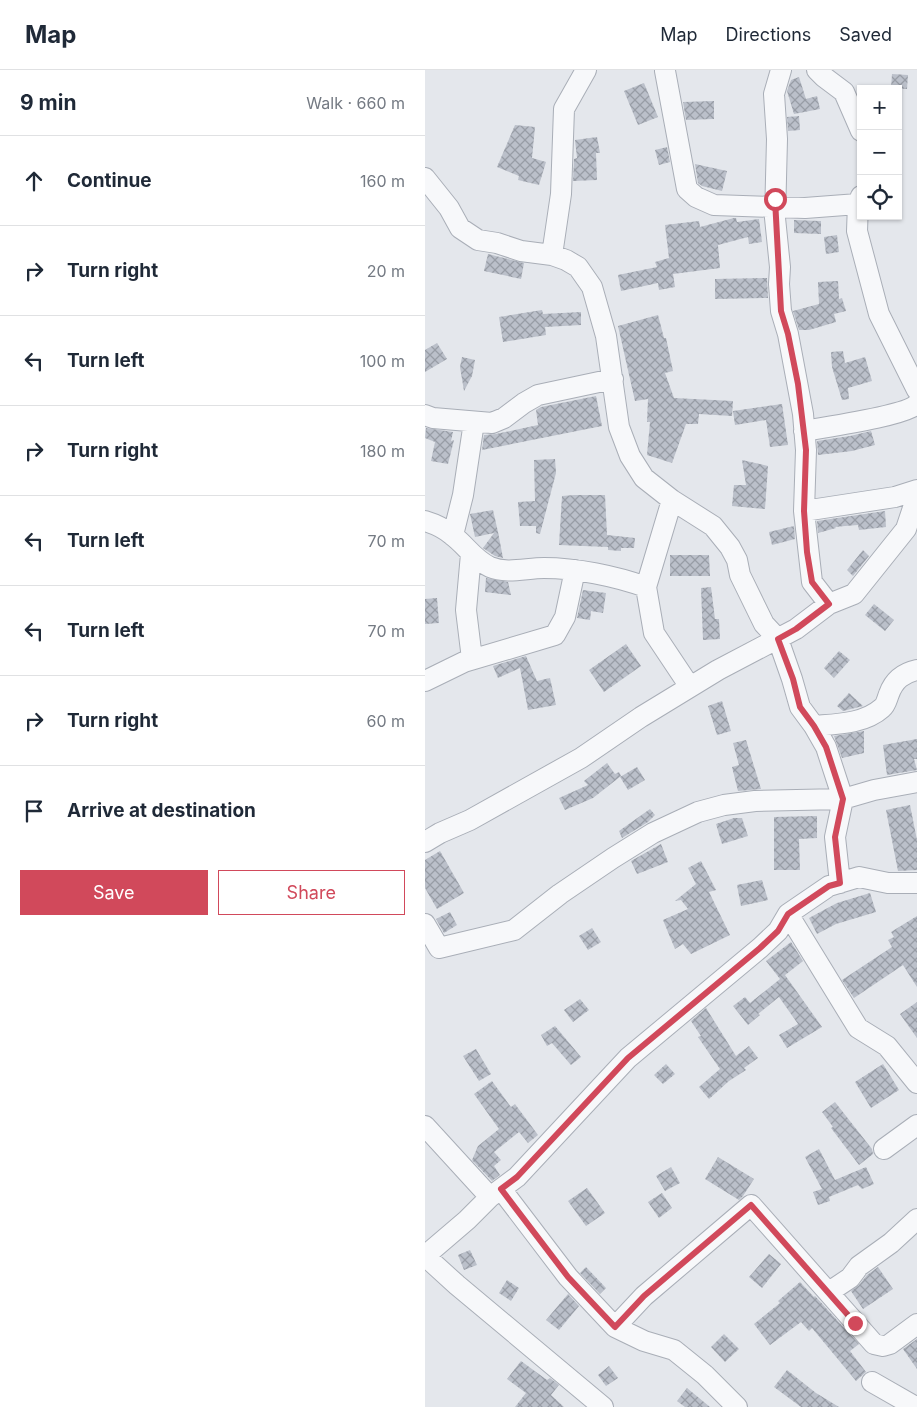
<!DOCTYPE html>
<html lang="en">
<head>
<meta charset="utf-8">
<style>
  body { margin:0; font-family:Inter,sans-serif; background:#f2f2f3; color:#1f2937 }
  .controls { position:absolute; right:15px; top:15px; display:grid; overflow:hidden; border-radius:0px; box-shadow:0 1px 4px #0004 }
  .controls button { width:45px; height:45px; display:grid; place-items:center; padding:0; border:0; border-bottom:1px solid #e0e1e3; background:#fff; color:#1f2937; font:25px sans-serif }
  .stop { position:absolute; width:15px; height:15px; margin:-11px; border:4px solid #d1495b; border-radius:50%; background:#fff }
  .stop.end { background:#d1495b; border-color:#fff; box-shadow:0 1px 5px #0008 }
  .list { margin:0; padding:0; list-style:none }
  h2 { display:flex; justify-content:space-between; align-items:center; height:65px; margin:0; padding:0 20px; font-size:21px }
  h2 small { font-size:16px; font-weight:400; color:#747a83 }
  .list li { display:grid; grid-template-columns:32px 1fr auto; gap:15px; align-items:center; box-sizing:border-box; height:90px; padding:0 20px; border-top:1px solid #e0e1e3 }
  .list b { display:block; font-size:19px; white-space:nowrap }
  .list em { font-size:16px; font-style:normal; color:#747a83 }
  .actions { display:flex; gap:10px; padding:15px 20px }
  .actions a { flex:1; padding:11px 0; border:1px solid #d1495b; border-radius:0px; text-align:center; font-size:18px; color:#d1495b }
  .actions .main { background:#d1495b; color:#fff }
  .icon { flex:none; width:28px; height:28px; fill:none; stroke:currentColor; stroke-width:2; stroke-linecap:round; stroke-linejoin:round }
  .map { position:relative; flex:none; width:492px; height:1337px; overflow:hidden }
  header { display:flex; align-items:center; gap:30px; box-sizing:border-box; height:70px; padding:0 25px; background:#fff; border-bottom:1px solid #e0e1e3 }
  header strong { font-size:24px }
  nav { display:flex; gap:28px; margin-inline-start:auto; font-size:18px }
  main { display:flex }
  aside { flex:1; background:#fff }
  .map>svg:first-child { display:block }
</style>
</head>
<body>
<header>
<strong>Map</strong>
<nav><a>Map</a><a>Directions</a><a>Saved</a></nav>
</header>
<main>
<aside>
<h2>9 min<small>Walk · 660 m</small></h2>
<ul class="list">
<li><svg class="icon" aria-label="ahead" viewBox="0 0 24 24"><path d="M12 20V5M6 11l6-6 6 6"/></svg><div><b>Continue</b></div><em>160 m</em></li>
<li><svg class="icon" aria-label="right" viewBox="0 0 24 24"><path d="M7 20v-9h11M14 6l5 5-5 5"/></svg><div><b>Turn right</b></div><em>20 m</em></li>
<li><svg class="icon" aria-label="left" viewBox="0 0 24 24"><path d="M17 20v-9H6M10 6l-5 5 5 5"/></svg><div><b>Turn left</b></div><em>100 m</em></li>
<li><svg class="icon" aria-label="right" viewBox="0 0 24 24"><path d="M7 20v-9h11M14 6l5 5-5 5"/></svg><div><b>Turn right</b></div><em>180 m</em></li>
<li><svg class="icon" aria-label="left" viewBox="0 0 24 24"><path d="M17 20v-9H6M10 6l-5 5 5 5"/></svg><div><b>Turn left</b></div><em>70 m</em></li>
<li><svg class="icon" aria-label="left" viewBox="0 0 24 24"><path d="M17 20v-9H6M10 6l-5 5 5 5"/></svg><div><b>Turn left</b></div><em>70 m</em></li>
<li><svg class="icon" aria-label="right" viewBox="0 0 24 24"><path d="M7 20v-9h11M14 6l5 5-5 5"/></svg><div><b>Turn right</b></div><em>60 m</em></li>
<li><svg class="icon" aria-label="arrive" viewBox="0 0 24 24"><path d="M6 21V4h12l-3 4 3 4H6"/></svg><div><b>Arrive at destination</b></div></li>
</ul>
<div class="actions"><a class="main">Save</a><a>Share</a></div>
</aside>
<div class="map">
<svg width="492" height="1337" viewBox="0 0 492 1337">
  <defs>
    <pattern id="building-cross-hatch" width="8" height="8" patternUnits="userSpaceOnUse" patternTransform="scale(1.25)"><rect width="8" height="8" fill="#bbc0ca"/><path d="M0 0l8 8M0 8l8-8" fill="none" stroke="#989da6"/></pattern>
  </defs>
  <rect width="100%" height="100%" fill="#e4e7ec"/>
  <path fill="url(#building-cross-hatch)" d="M467,4L483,5L482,19L466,18Z
    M374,7L381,29L392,26L395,39L369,44L362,21L366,10Z
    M219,13L233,47L213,55L199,21Z
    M289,31V49L261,50L258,32Z
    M374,46L375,60L363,61L362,47Z
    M90,55L110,57L107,88L121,92L114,115L93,110L94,106L72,97Z
    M172,67L175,83H171L172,110L148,111L149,89L152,88L150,70Z
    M242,77L245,92L234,95L230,80Z
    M270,94L302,101L297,121L277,116L273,113Z
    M309,148H311L312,152L334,149L337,172L324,174L323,167L293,175L295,198L248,204L250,217L234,220L233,213L196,221L193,205L232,197L230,192L244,188L240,155L274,151L275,157Z
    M369,150L396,151V164L369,163Z
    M412,165L414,182L401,184L399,167Z
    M63,184L99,193L96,209L59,201Z
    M342,208L343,228L290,229V209Z
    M413,211L414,229L417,228L421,241L409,244L411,252L384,260H374L368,241L394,234L393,212Z
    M117,240L118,244L156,242V255L120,257L121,265L78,272L74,247Z
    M233,245L239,268H241L248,301L240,303L249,328L308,331L307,346L274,344L273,354H261L247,393L222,385L225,352H222L223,329L210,331L193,256Z
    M12,273L22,289L0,302V280Z
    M418,281L420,293L440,287L447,311L423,318L424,329L417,330L407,297L406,282Z
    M37,287L50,290L47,306L39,321L35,297Z
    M171,326L177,356L57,380L59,365L71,364L113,355L111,340L116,337Z
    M357,334L363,375L345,377L341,350L310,355L308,341Z
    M1,358L28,362L26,371L29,370L23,394L6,391L10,372L0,368Z
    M446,361L450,375L427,381L393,385L392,371L425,366Z
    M130,389L131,403L115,464L111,463V456H95L93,432L110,431L109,390Z
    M317,390L343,396L340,439L307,436L309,415H321Z
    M149,425H180L182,465L210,468L209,478H196V481L183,480V477L134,475L137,426Z
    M68,440L73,462L78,488L70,486L58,478L69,463L50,467L45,444Z
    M460,441L461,457L434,460L433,455L420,456L410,457L411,458L393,463L392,451Z
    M369,456L370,469L347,475L344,462Z
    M438,480L444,486L428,506L422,500Z
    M245,485H284L285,506H245Z
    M61,508L83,512L86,525L60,522Z
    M286,517L290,549H294L295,569L278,570L276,518Z
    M158,520L181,523L178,543L166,541L165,550L152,548Z
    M12,528L14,553L0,554V529Z
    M449,534L469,550L460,561L440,545Z
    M201,574L216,596L179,622L164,600Z
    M414,581L425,590L409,608L399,598Z
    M101,586L112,611L125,608L131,635L103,640L95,598L73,608L68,596Z
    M424,623L438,636L418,641L412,636Z
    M297,631L306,661L292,665L283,636Z
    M439,661V683L417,688L409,666Z
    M492,669V689H489L492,700L462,705L458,675Z
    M321,670L336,719L313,721L307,697L314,695L308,673Z
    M182,693L190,704L194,702L196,706L168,728L140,740L134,728L163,715L159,711Z
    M212,697L220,710L203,720L195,707Z
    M485,735L492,770V800L473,801L461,740Z
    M225,739L230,745L223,752L197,768L194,761Z
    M392,746V768L374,769L375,800H349V747Z
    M309,748H317L323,766L297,774L291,754Z
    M236,774L243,792L212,804L206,791Z
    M15,781L39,823L12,839L0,818V790Z
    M276,791L291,820L284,822L305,865L266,884L258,874L250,879L238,850L263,839L256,830L250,831L271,814L263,798Z
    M337,810L343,830L316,836L312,815Z
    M445,823L451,842L411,854L392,864L384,848L412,833Z
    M25,842L32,855L19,863L11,849Z
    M492,846V917L478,895L429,928L417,910L467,877L463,870L469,867L466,862Z
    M167,858L176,872L163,880L154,866Z
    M366,872L378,891L355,909L341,891Z
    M360,905L397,957L362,978L354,965L373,954L354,927L333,944L335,945L323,955L308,936L320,927L325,933Z
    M155,929L164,940L148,952L139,940Z
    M492,932V968L475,944Z
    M281,938L311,986L324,976L333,988L319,998L321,1000L304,1011L284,1029L274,1017L295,999L273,967L276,966L266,951Z
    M130,956L156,987L146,995L127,973L122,976L116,965Z
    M51,979L66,1004L54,1011L38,986Z
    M241,994L250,1004L238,1014L229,1005Z
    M458,994L474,1020L446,1038L430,1012Z
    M67,1011L86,1037L90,1034L113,1065L103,1073L94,1062L69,1082L76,1090L69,1096L75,1105L67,1111L47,1090L53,1076L74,1059L49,1024Z
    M410,1032L447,1079L448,1084L434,1095L406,1058L408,1057L397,1042Z
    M394,1079L410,1110L441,1097L449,1114L437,1119L433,1115L404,1127L405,1131L393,1135L388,1122L397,1119L380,1087Z
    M293,1087L329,1109L318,1126L314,1130L280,1109Z
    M246,1097L255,1113L240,1121L231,1106Z
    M162,1118L180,1143L161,1156L143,1131Z
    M237,1123L247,1138L234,1148L223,1132Z
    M45,1180L52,1195L39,1200L33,1185Z
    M344,1184L356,1194L337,1218L324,1207Z
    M161,1197L181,1218L175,1224L155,1203Z
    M453,1197L468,1219L438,1239L426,1221L434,1215L442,1205Z
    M82,1210L94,1218L86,1231L74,1223Z
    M375,1212L389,1227L390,1226L434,1274L425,1281L441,1302L431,1311L387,1258L384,1261L376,1252L345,1275L329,1254L355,1233L353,1231Z
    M143,1224L154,1236L134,1260L121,1250Z
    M299,1264L314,1279L300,1292L286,1277Z
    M492,1269V1299L478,1279Z
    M96,1291L122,1310L125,1308L134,1315L126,1325L139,1337H90L101,1323L82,1309Z
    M184,1296L193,1308L181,1316L173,1305Z
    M362,1300L391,1323L414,1337H376L349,1317Z
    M262,1318L285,1337H260L252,1331Z"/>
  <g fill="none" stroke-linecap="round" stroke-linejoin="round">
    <defs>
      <path id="street" d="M356,0L349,24L352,69L350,148L355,197L354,214L356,241L363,264L378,344L381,380L379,441L387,512L404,534
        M392,0L399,7L419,22L436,61
        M240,1L262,119L271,127L289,135L380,138L433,134
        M0,108L24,138L35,158L53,170L72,173L96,181L127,185L141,190L153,197L167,217L181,266L194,357L205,386L219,408L247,430L288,456L305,477L312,490L315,505L339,554L353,569L367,609L375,637L389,656L401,677L418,729L410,767L415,813
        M436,126L433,134L432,161L454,244L492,320
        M127,185L136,124L139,39L161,0
        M0,345L8,348L67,353L79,348L99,333L113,325L188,309
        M379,361C400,357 480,346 492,334
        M247,430L221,517L229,563L265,617
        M379,441L470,427L492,420
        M0,451C10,454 19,458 27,465C41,475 48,489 65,497C82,504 101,498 119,498C151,498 190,506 221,517
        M28,465L38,425L49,352
        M46,484L41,540L47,589
        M0,611L39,592L130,565L140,547L150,500
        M389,656C412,654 439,654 457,638C461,635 462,629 464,624C469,610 478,603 492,600
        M0,772L15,763L45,750L156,688L216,647L293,600L371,559L404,534L429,524L481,459L492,426
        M363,844L433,958L462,976L492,1013
        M0,854L14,878L89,860L135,824L188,788L228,763L273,742L299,735L330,731L418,729L449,720L492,712
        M0,1056L65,1127
        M459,1079L492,1055
        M76,1119L143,1207L190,1257L219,1271L249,1280L280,1305L312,1337
        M0,1186L42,1150L65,1127L92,1107L203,988L335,878L353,861L363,844L404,816L434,807L463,813H492
        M0,1186L32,1215L178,1337
        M404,1222L425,1208L434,1196L466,1173L492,1149
        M190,1257L219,1226L326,1135L449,1274L458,1276L465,1274L492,1254
        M447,1312L489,1336H492"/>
    </defs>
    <use href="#street" stroke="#a9aeb7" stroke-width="22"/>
    <use href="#street" stroke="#f7f8fa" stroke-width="20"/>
  </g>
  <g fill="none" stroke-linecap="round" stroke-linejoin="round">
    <path stroke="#d1495b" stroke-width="6" d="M350,129L356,241L363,264L373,314L381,380L379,441L382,482L387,512L404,534L371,559L353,569L368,609L375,637L389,656L401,677L418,729L410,767L415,813L404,816L363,844L353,861L335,878L203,988L92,1107L76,1119L143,1207L190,1257L219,1226L326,1135L430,1253"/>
  </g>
</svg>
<div class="controls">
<button>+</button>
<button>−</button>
<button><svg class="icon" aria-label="locate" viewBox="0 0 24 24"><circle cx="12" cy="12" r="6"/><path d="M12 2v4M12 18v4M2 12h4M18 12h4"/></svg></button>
</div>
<div class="stop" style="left:350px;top:129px"></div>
<div class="stop end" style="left:430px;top:1253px"></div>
</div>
</main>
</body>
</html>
